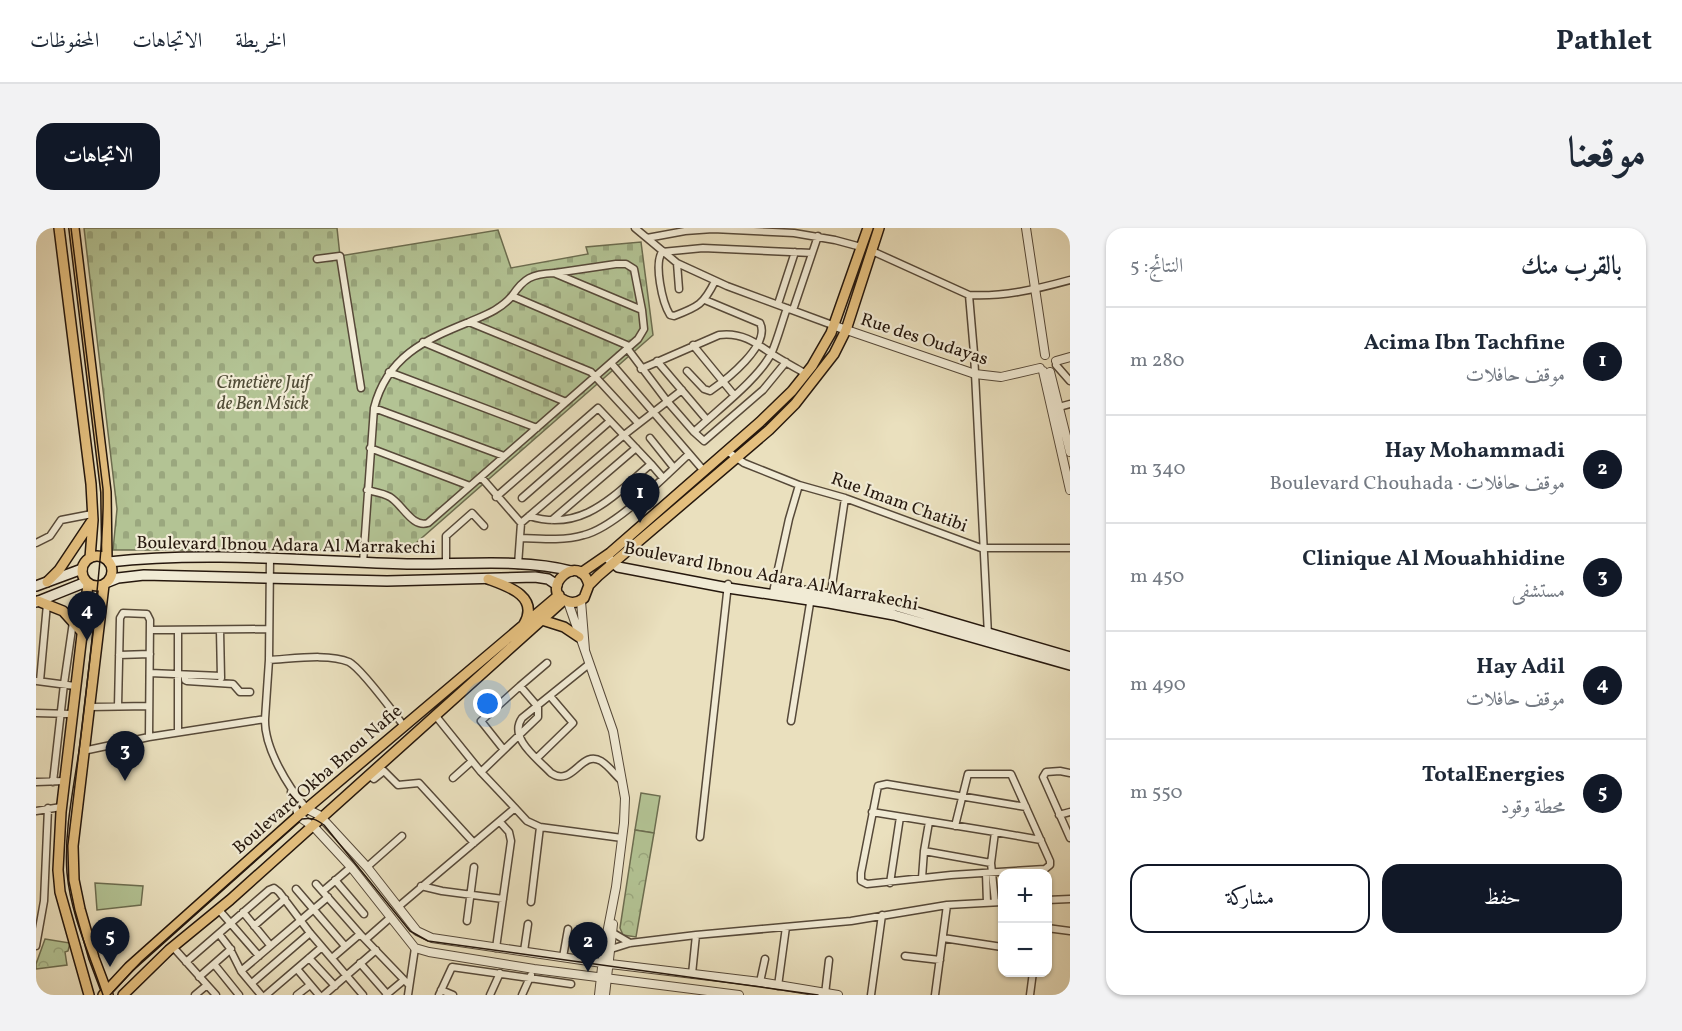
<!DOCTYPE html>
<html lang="ar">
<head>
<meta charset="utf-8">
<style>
  body { margin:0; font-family:Vollkorn,Amiri,serif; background:#f2f2f3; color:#1f2937; direction:rtl }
  .controls { position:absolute; right:18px; bottom:18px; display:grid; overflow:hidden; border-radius:12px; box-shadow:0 2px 4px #0004 }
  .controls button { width:54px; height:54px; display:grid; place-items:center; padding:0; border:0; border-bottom:2px solid #e0e1e3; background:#fff; color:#1f2937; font:30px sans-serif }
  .you { position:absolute; left:452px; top:476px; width:21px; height:21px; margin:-15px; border:4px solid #fff; border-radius:50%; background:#1a73e8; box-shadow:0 0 0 9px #1a73e833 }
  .badge { display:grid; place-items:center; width:39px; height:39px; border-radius:50%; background:#111827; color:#fff; font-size:20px; font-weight:700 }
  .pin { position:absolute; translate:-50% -50px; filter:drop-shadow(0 2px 3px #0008) }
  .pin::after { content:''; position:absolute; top:32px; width:21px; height:18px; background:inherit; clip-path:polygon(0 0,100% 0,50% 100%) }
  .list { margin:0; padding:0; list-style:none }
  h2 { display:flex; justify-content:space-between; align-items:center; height:78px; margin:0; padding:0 24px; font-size:26px }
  h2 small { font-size:20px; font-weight:400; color:#747a83 }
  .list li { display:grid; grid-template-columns:39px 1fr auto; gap:18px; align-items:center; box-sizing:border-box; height:108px; padding:0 24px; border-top:2px solid #e0e1e3 }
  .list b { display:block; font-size:22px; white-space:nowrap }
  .list p { margin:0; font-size:20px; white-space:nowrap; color:#747a83 }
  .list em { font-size:20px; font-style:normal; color:#747a83 }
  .actions { display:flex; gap:12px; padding:18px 24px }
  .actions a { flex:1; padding:14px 0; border:2px solid #111827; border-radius:18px; text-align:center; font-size:21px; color:#111827 }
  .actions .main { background:#111827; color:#fff }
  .map { position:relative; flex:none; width:1034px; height:767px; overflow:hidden; direction:ltr; border-radius:18px }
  header { display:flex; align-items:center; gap:36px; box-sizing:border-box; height:84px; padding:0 30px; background:#fff; border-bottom:2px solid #e0e1e3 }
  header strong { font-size:28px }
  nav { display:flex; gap:33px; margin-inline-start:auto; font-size:21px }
  .intro { display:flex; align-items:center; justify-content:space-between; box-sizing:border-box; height:144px; padding:0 36px }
  h1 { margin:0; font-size:42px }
  .button { padding:15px 27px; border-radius:18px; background:#111827; color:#fff; font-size:21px; font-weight:700 }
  main { display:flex; gap:36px; padding:0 36px }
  aside { flex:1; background:#fff; border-radius:18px; box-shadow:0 2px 4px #0004 }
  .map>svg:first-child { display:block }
</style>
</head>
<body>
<header>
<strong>Pathlet</strong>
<nav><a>الخريطة</a><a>الاتجاهات</a><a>المحفوظات</a></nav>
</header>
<div class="intro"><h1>موقعنا</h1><a class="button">الاتجاهات</a></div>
<main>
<aside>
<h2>بالقرب منك<small>النتائج: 5</small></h2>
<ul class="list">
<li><span class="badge">1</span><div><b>Acima Ibn Tachfine</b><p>موقف حافلات</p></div><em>280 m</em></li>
<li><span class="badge">2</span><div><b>Hay Mohammadi</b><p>موقف حافلات · Boulevard Chouhada</p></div><em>340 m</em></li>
<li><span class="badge">3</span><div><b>Clinique Al Mouahhidine</b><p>مستشفى</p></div><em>450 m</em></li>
<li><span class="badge">4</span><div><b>Hay Adil</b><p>موقف حافلات</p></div><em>490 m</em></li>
<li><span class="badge">5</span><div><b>TotalEnergies</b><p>محطة وقود</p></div><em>550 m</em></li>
</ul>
<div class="actions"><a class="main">حفظ</a><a>مشاركة</a></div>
</aside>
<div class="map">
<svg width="1034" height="767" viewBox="0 0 1034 767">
  <defs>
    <pattern id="forest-crowns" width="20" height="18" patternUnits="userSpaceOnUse" patternTransform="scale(1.5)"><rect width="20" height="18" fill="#b3c394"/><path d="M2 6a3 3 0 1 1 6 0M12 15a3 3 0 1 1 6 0" fill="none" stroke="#9aa77e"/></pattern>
    <pattern id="cemetery-stones" width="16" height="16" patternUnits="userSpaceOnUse" patternTransform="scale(1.5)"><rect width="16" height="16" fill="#b3c394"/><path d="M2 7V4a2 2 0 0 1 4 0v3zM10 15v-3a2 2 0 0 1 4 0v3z" fill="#9aa77e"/></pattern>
  </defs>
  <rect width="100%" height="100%" fill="#eae0be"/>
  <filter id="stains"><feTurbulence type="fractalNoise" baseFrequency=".00333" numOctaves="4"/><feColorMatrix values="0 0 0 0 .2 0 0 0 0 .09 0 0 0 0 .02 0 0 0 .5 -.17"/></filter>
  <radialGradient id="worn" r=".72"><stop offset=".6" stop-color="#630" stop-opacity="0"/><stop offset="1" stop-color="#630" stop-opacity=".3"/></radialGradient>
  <path fill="#b3c394" stroke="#6c6d50" stroke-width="1.5" d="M605,565L624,568L618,605L599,602Z
    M59,655L107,658L105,677L61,682Z"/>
  <path fill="url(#forest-crowns)" stroke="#6c6d50" stroke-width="1.5" d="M599,602L618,605L600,709L587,707L584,700Z
    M9,711L34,715L32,723L29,724L31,737L0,741V736Z"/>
  <path fill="url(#cemetery-stones)" stroke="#6c6d50" stroke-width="1.5" d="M48,0H301L304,28L462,2L475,40L552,26L550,19L605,14L617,107L372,322H77L81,281Z"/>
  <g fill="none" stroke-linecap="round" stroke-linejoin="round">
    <defs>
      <path id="minor" d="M599,0L641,35L691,58L799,98
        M611,10L649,3L677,1L758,5L799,12L825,19
        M836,23L933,67C968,69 1001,61 1034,52
        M281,31L304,28L325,160
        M641,35L643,61
        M519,45L580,36H590L598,41L606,82
        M679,53C668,76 662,79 638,88L634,87C626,74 618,36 626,24L667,20L776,25
        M933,67L938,125L952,407
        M742,76L759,24
        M757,82L782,8
        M433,94L555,144L602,195
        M387,114L530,174
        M657,117L698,167
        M591,120L631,173L658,204L668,213L727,162L750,134
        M621,133L671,192
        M575,135L668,243
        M1020,137L1034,153
        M605,141L683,107C705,104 719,114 736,126C747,133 758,139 770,146
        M651,143L668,161L674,163C690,152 735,117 724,95L669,72
        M353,144L501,200
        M1023,179L1034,176
        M338,180L468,228
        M658,204C680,183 724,150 736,124C742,110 746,94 751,80
        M614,210L638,240
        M334,220L434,258
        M691,223L708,235L763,257L809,270L945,320H1034
        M615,236L627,250
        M445,249L485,295
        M331,262C339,264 347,265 354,269C367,277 376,300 392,295L602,111L608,101L606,82L518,45C496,46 488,50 476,68
        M460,269L562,180L615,236C578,267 547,305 493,288
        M486,270L574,193
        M516,292L600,220
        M484,310C505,311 528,313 548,307C580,299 628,249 653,226
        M0,315L14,308L25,292L56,286
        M327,335L338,180C351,129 388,112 433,94C449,87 464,82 476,68L593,118
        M410,336V308L436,285L448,298
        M482,337L485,295L588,207L646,162
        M737,364L753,291L763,257
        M794,371L809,270
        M114,402L233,401
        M184,402L185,450
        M142,403V504
        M83,427L114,426
        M233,432C255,431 293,425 313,434C325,440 358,485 368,498
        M553,436L486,490C472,510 502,531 515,545C537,560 545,521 565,533C573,538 579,547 586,553
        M114,445L185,448
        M149,447V452L151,453L197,456L204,464H214
        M1,453L39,458
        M4,453L11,376
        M484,458L511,435
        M82,478L84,390L87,385L111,386L114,392L113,509
        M53,479L113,478
        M0,485L36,486
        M399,487L445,544L479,580L491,593L504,599L586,610
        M229,491L233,432L234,330
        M755,493L775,369
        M47,523L113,509L229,491C228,520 252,559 271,581
        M501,530L537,495L514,468
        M445,544L502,489V479L484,458L445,493L468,522
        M1034,545L1024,543L1010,544L1007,549L1034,610
        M332,547L338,551L348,543L362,557L383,555L438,615
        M417,550L436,533
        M0,554L28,553
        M17,554L28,456L37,394
        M255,564L262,588
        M0,583L25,579
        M836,584L959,604L955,635L959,674
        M1023,587L1034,584
        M919,598L932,546H975L1014,633V637L1009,641L915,647L831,656L825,653V645L842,558L851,556L990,579
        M959,604L1005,612
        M664,609L692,356
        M888,623L955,635
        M331,639L366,608
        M950,645L951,675
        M886,650L888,623L893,594
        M299,652L328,686
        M854,655L864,589
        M280,656L324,706L373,757
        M385,658L406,663L467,671
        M260,661L309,718
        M287,663L315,639
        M1011,672L1034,671
        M495,674L504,599
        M362,679L479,580
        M183,682L223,728
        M207,684L234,717
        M431,693L438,639
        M218,698L249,671
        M1011,700L1034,703
        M577,705L594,715
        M183,706L193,719L205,743L225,767
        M907,710L966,719
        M330,711L355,689
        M0,718L8,673L12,580
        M137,719L180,767
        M460,720L475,613L473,604L464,594
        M575,721L594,715L660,707L815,693L911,677L966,674
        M488,723L492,696
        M869,728L904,732
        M527,729L532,701
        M273,730L299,758
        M296,730L324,706
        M150,734L233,662L238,660L243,664L274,705L327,767
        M324,735L351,766
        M178,736L203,767
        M261,741L283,767
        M205,743L292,669
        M656,746L660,707
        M163,749L195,721
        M724,754L729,731
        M216,755L274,705
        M742,758L750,699
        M405,762L417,767
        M789,766L793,732
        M159,767L171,757
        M230,767L286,719
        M261,767L274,757
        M288,767L340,722
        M350,767L368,752
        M372,767L379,720
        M403,767L416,739L535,756
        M454,767L464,745
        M486,767L495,747
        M835,767L846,687
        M899,767L911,677
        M994,767L997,744"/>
      <path id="tertiary" d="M990,0L1009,127
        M799,98L939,146L965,149L1004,140
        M1020,133L1034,129
        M1007,143L1034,262
        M1014,144L1034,224
        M545,373L549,422
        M532,374L577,503L589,570L588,595L580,659L568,721L563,767
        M271,581L283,587L331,639L381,703L396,710L566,735L724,754L802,767
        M262,588L278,599L315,639L379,720L393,724L498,741L703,767
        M569,767L577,696"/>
      <path id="secondary" d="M572,330L582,339L692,360L793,375L858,387L1034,437
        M73,334C169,323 273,333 371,336C422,337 487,330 535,343
        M72,354L82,350L108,347L351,353L499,349L512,351L521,357
        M0,358L46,341
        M742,361L776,364L860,378L1034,429
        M0,374L50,354"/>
      <path id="primary" d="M23,0L55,256L57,292L54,330
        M38,0L70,264L71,332
        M46 343a15 15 0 1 1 30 0a15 15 0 1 1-30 0Z
        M545,345L574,325L724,194L756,163L776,138L795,105L832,0
        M452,351C471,358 504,368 488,396
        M11,354L23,342L55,294
        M52,356L25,584L22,642L24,664L53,767
        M68,357L37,618L38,652L44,681L58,730L72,767
        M553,357C543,321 502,362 530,373C537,376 543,374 548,370L553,357L562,348L733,202L759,176L798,126L810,102L843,0
        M2,373L27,383L45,403
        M506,392L528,399L543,409
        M67,767L93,739L262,588L523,367
        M87,767L133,722L194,672L528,372"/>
    </defs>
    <use href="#minor" stroke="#564939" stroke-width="9"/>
    <use href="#tertiary" stroke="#564939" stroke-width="10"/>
    <use href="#secondary" stroke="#25170d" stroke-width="12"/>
    <use href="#primary" stroke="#25170d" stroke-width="12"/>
    <use href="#minor" stroke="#f1ebd5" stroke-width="6"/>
    <use href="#tertiary" stroke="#f1ebd5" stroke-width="8"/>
    <use href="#secondary" stroke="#f1ebd5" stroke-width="9"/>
    <use href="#primary" stroke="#e5c07f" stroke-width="9"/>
    <path stroke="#25170d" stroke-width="1.5" d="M35,0L67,261C68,302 63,342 59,383C54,430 49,477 43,523C37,563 28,605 31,645C35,688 54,727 67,767
      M74,767L106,733L266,591C276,589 281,592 288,597L374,703L392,713L782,767"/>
  </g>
  <g text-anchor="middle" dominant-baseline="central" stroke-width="4.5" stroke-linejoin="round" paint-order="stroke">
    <g font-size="18" fill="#25170d" stroke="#f1ebd5">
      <text transform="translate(888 112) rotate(18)">Rue des Oudayas</text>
      <text transform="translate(863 275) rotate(20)">Rue Imam Chatibi</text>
      <text transform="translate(250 318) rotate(1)">Boulevard Ibnou Adara Al Marrakechi</text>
      <text transform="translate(735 349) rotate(11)">Boulevard Ibnou Adara Al Marrakechi</text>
      <text transform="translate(282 552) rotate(-41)">Boulevard Okba Bnou Nafie</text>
    </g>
    <g font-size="18" font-style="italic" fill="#504b36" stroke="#f1ebd5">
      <text x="227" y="155">Cimetière Juif<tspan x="227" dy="21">de Ben M'sick</tspan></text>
    </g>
  </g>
  <rect width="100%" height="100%" filter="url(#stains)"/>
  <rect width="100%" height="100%" fill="url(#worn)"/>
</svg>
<div class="controls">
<button>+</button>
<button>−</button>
</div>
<div class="you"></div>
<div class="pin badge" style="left:604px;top:295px">1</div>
<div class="pin badge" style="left:552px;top:744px">2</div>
<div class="pin badge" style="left:89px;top:553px">3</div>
<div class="pin badge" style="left:51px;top:413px">4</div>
<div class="pin badge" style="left:74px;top:739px">5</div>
</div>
</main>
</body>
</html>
